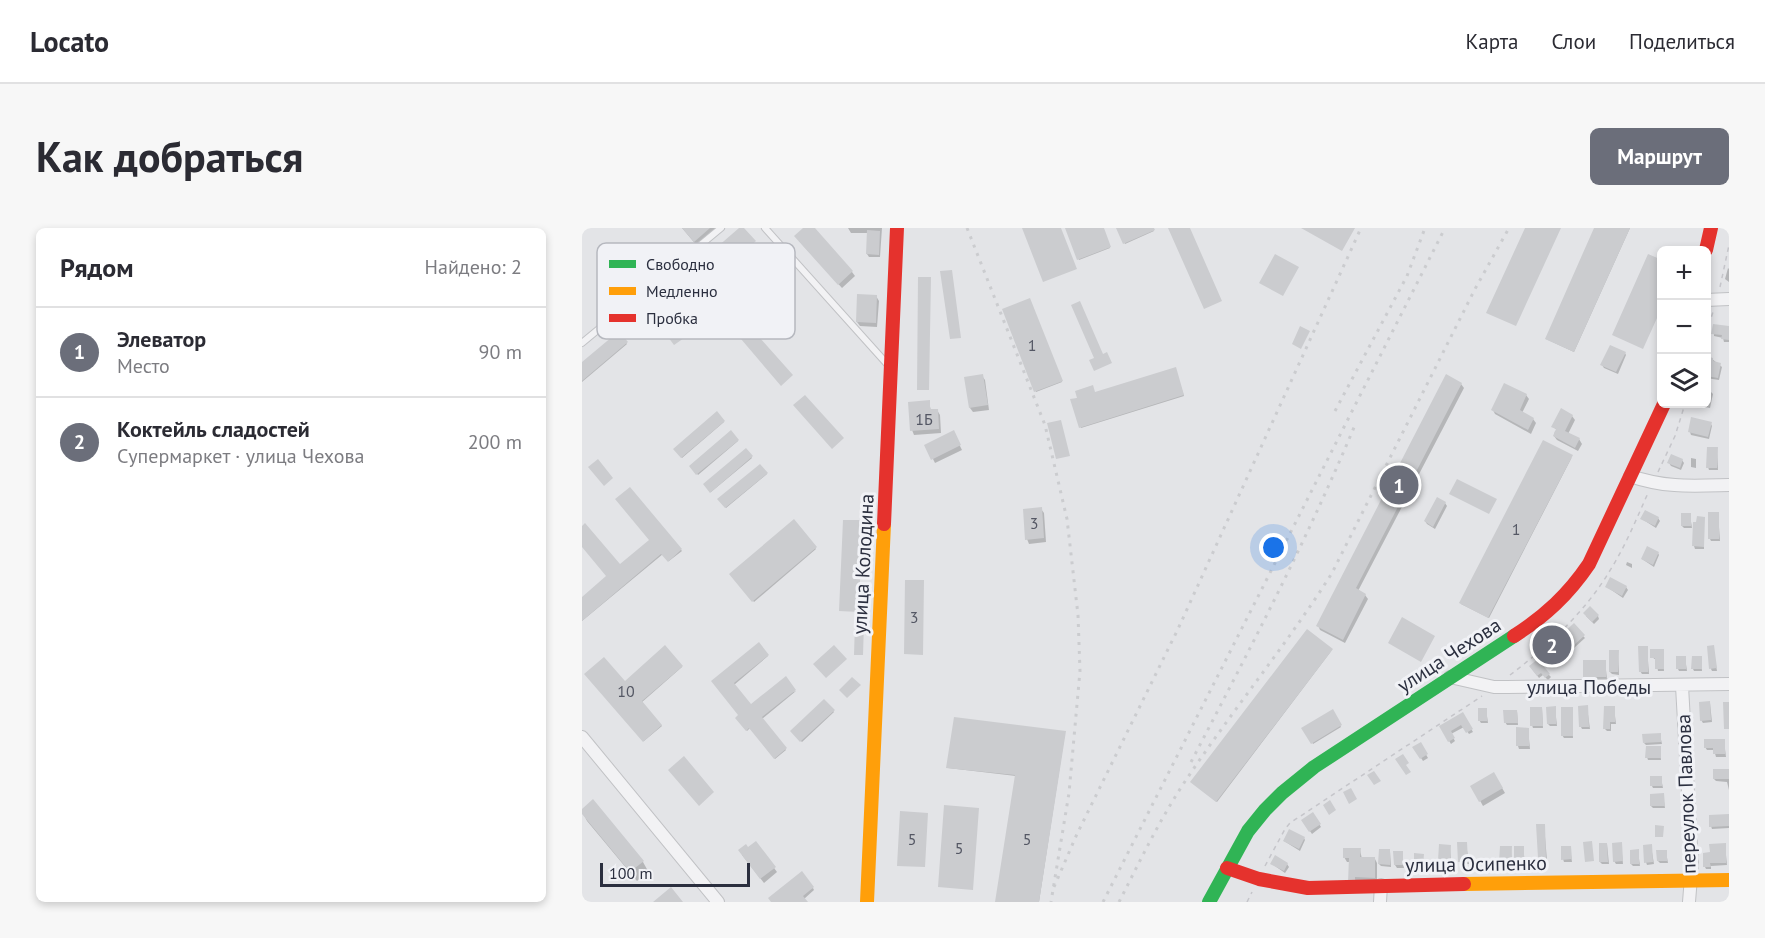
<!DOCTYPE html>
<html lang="ru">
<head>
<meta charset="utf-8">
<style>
  body { margin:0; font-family:"PT Sans",sans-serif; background:#f7f7f7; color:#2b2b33 }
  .controls { position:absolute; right:18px; top:18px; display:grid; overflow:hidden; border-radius:9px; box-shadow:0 3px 9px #0003 }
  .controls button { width:54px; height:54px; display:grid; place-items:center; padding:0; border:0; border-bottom:2px solid #e1e1e2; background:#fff; color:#2b2b33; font:30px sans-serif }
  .scale { position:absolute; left:18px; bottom:15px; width:150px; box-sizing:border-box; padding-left:6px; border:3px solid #2b2f3f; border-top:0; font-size:16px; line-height:21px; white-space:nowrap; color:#2b2f3f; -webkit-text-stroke:4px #f1f2f6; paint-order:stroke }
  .you { position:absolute; left:692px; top:320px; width:21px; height:21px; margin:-15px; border:4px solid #fff; border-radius:50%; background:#1a73e8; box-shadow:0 0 0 9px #1a73e833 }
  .badge { display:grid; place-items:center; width:39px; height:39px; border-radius:50%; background:#6b6e7a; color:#fff; font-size:20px; font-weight:700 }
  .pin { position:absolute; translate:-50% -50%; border:3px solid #fff; box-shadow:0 2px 6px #0006 }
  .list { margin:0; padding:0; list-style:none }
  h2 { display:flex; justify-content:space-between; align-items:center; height:78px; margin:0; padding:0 24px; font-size:26px }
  h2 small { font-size:20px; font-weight:400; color:#7c7c81 }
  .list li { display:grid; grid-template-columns:39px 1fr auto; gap:18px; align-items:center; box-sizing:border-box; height:90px; padding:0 24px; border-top:2px solid #e1e1e2 }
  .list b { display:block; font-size:22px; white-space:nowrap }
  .list p { margin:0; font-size:20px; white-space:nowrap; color:#7c7c81 }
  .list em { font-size:20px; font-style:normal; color:#7c7c81 }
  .icon { flex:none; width:33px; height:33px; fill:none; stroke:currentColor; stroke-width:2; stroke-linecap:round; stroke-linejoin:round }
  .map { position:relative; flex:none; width:1147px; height:674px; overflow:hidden; border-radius:9px }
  header { display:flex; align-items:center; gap:36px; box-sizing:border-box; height:84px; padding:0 30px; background:#fff; border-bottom:2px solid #e1e1e2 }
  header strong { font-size:28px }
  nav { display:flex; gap:33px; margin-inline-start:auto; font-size:21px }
  .intro { display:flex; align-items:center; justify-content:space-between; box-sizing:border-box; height:144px; padding:0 36px }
  h1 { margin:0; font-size:42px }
  .button { padding:15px 27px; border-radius:9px; background:#6b6e7a; color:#fff; font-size:21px; font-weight:700 }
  main { display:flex; gap:36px; padding:0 36px }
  aside { flex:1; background:#fff; border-radius:9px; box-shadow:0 3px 9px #0003 }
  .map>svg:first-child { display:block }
</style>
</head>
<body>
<header>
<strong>Locato</strong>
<nav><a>Карта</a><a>Слои</a><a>Поделиться</a></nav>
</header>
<div class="intro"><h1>Как добраться</h1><a class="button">Маршрут</a></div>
<main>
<aside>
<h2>Рядом<small>Найдено: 2</small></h2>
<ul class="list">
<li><span class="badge">1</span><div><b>Элеватор</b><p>Место</p></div><em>90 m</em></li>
<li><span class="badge">2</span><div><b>Коктейль сладостей</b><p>Супермаркет · улица Чехова</p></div><em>200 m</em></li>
</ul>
</aside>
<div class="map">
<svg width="1147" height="674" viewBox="0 0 1147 674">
  <rect width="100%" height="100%" fill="#e3e4e7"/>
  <path fill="#0003" d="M100,0H138L116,19Z
    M159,0L175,18L144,45L131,31Z
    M223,0H231L270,44L273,48L260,60L217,13Z
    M266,0H300L298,29H287L285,26L286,5H269Z
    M485,0H520L528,20L497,32Z
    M535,0H570L572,3L543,16Z
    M1014,0H1048L992,124L964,111Z
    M1146,40L1147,41V54L1143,51Z
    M294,68L297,73L295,99L278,98L275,94Z
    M448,72L480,154L454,164L422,82Z
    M1132,97L1147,99V114H1142L1141,110L1132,108Z
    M36,105L45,116L0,154V136Z
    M1043,125L1044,127L1036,146L1022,140L1020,137Z
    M1125,130L1130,131L1140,139L1137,152L1124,150Z
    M593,141L602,168L499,200L490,172Z
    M400,148L403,152L407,182L391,184L388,180Z
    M879,156L882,160L776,363L783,367L786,371L763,415L738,402L736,397Z
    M1124,163L1129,164L1131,166L1128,180L1118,178L1116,176H1124Z
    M944,167L947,171L940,185L951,191L954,195L949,206L913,186L911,182Z
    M347,174L349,183L355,182L358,187L359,205L332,207L330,202Z
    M135,186L142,194L100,230L93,222Z
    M990,188L993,192L986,206L997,211L1000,216L996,223L975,212L972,208L973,203L981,206L971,199Z
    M1129,196L1130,198L1127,211L1109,207L1108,204Z
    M371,204L380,222L353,235L344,217Z
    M149,205L156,213L116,247L109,238Z
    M1135,221L1136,242H1127L1126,239Z
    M164,222L170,230L129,264L123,256Z
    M990,229L907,390L879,376Z
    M1109,230L1114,231V240L1109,239Z
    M1100,232L1102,235L1099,242L1089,238L1087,235Z
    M178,238L185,246L144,280L137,272Z
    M47,261L100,323L87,333L81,326L0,393V371L26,348L0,317V300L38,338L69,312Z
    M863,275L865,278L853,301L845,296L843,293Z
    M459,281L462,285L464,314L447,316L445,311Z
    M1136,285L1138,313H1129L1128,311Z
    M1108,287L1110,300H1102L1100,298Z
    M1076,290L1078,293L1074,300L1060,291Z
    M1122,290V321H1113L1112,318Z
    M212,293L234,321L172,374L149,347Z
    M1076,325L1077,327L1072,339L1060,331Z
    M1045,334L1050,336V340L1044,337Z
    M1025,359H1044L1046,362L1041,370Z
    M1004,388H1016L1017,391L1012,396Z
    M1001,408L1003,410L992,420L982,410Z
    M974,413L979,420L965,434L961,430Z
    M177,416L186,428L152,457L169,478L214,463L180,491L204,522L193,531L168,500L165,503L155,491L158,488L131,454Z
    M83,419L100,439L59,475L80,498L62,513L4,446L42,455Z
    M1065,419L1067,446H1060L1058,443Z
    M1131,419L1135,443H1130L1129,441Z
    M750,422L635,574L611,555Z
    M1081,423L1082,443H1076L1074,432L1070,429Z
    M1036,424L1037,447L1030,446L1028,444Z
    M1103,429L1105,443H1097L1096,441Z
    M1119,429L1120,443H1112L1111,441Z
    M1023,433L1025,451H1004L1003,448Z
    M950,441L967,447L969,449L966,452L961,447L957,450Z
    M242,473L252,484L220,514L210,504Z
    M1128,475L1130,494L1121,495L1119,492Z
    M1005,479L1008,501H1000L999,499Z
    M960,480L961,500H951L950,497Z
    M973,480L975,498H968L966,496Z
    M990,480L991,510H982L980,507Z
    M1032,480L1034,496H1029V503H1025L1023,501Z
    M904,481L906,495H899L897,492Z
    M750,483L759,499L731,516L722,500Z
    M935,483L936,497H925L923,494Z
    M880,486L891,504L887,506L882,499L869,506L873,513L869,516L859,499Z
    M946,501L948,521H937L936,518Z
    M483,505L457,674H414L434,548L366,540Z
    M1078,507L1080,516L1064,517L1062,515Z
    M1142,513L1144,529H1134L1132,522H1125L1123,519Z
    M838,516L846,530L841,533L832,519Z
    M1078,520L1079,532H1066L1065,529Z
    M1146,542L1147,544V562L1145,554L1134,553L1132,551Z
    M912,546L923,565L901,578L890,558Z
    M1079,550L1081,560H1071L1070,558Z
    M1081,567L1083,580H1071L1069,578Z
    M0,583L61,634L66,643L55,653L5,593Z
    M731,586L739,599L730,606L721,593Z
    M1147,589V600L1130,601L1129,598Z
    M962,597L965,632L959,633L957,630Z
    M722,610L723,612L718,623L702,613Z
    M174,615L195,644L182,655L160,627Z
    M884,615L887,636H879L878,634Z
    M1025,616L1027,636H1020L1018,634Z
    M1039,616L1041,636H1034L1032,633Z
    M1143,617L1145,637L1129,638V641H1124L1123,639L1129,626Z
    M868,618L869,635H859L858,632Z
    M1069,618L1072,636L1065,637L1064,634Z
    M941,619L943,635L935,636L933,633Z
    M929,620L930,637H921L919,634Z
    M988,620L990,634H982L981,631Z
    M778,622L780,631H793L795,635V654L775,658L768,634H765L762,629Z
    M808,623L809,639L799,638L797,636Z
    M1056,623L1058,638H1051L1049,636Z
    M820,624L822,640H815L813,637Z
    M1084,624L1086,635H1078L1076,633Z
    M690,636H705L707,639L703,645Z
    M231,660L232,662L222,671L224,674H190L188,671Z"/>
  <path fill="#cbcccf" d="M100,0H128L112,14Z
    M157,0H162L174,13L140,42L127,26Z
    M221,0H233L271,43L256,57L212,8Z
    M440,0H479L495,41L461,54Z
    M483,0H522L529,19L495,32Z
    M534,0H572L573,2L541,16Z
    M586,0H608L640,73L622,81Z
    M719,0H773L760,23Z
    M943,0H979L934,98L904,85Z
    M1012,0H1048L992,124L963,111Z
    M285,2L298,3L297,27L284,26Z
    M693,26L717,39L701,68L677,55Z
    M1066,26L1080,32V79L1061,121L1030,107Z
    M370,42L379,110L368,111L358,43Z
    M336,49H349L347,162H335Z
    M275,66L295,67L294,95L274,94Z
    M448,70L481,153L452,164L420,81Z
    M78,71L105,108L92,117L65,81Z
    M498,73L521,126L525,124L530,135L512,143L507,132L512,130L489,77Z
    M1131,96L1147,98V112L1139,111L1140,107L1129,106Z
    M718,98L728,103L719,121L710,116Z
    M170,101L211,147L199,158L159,111Z
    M37,103L46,114L0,153V134Z
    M1028,117L1044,124L1034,144L1018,137Z
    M1124,128L1131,130V133L1139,135L1136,150L1124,148Z
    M594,139L602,167L497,200L488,171L495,170L493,163L511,157L513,164Z
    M401,146L406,177L387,180L382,149Z
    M864,146L880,155L774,360L784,366L761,412L734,398Z
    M922,155L945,166L938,182L952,190L946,202L909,182Z
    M223,167L262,210L250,221L211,177Z
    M348,172V181H356L357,201L328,203L326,174Z
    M979,180L991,187L983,203L998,210L993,220L971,208L974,201L969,199Z
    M135,183L143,193L99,230L91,221Z
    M1109,189L1130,194L1126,209L1106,204Z
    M479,192L488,228L474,231L465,195Z
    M149,202L157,212L114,247L107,238Z
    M372,202L379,217L349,232L342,217Z
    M961,212L991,227L906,390L877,375Z
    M1125,219H1136L1135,240H1124Z
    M164,220L171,228L128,265L121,256Z
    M1089,226L1101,231L1098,240L1085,235Z
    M16,231L31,250L22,258L6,239Z
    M178,236L186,245L143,280L135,271Z
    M875,251L915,271L907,286L867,266Z
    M48,259L100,321L86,334L79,326L0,393V369L24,348L0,319V298L3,295L38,336L67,312L33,271Z
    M855,269L864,274L851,299L842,293Z
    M460,279L462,310L443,312L441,281Z
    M1063,282L1077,289L1073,298L1058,291Z
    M1126,284H1137V311H1126Z
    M1099,285H1109V298H1099Z
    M1115,288L1123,289L1122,319L1110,318L1111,294H1114Z
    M212,291L235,319L170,374L147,346Z
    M261,292H280L277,384L257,383Z
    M1065,318L1077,324L1071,337L1059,331Z
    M1028,349L1045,358L1040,368L1023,359Z
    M323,352H342L341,427L322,426Z
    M1008,378L1017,387L1010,394L1001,385Z
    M820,389L853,408L839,434L806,415Z
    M273,394L282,395L281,427H272Z
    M992,395L1003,407L990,419L979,407Z
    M725,401L751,421L634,574L608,554Z
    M974,411L979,416L963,432L958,427Z
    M177,414L187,427L152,455L169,476L204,448L214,462L180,489L205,520L192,531L167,500L164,503L153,490L156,487L129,453Z
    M83,417L101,438L60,473L80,497L61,514L2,446L22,429L43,453Z
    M252,417L265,431L244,450L231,436Z
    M1132,417L1135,440L1127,441L1125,418Z
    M1056,418H1066V444H1057Z
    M1068,421H1082V441H1073V430H1068Z
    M1027,422H1037L1036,444H1027Z
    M1094,428H1104V441H1094Z
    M1110,428H1120V441H1109Z
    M956,431L968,446L963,450L959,445L955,448L947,438Z
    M1001,432H1024V449H1001Z
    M270,449L279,457L265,470L257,462Z
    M242,471L253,482L218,514L208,503Z
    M1128,473L1129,492L1118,493L1117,474Z
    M1141,474H1147V501H1142Z
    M1006,477L1007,499H997L996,478Z
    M974,478V496H965L964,479Z
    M1022,478H1033V494H1028V501H1021Z
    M948,479H960L961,498H948Z
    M979,479H991V508H979Z
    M896,480H905V493H896Z
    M751,481L760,497L729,516L719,500Z
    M921,482H935L936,495H922Z
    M881,484L891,501L884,505L879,497L869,503L873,510L866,514L857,498Z
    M372,489L484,503L457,674H413L433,547L364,540Z
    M934,499L947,500V518H934Z
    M1079,505V514L1061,515L1060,506Z
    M1122,511H1143V526H1131V520H1122Z
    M839,514L846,526L838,531L830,519Z
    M1064,518H1079V530H1063Z
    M821,526L827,535L824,537L829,544L824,547L813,531Z
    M102,528L132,564L117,578L86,542Z
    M1131,541H1147V551H1131Z
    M792,543L799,553L792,557L785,547Z
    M912,544L921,560L897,574L888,558Z
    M1068,548H1080V558H1068Z
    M769,560L775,571L767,576L761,564Z
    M1082,565L1083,578H1068V566Z
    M11,571L62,633L48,644L0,586V581Z
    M748,572L754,582L747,587L741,577Z
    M362,577L397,580L391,662L356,659Z
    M318,583L346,585L343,639L315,638Z
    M731,584L739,596L727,604L719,592Z
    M1147,586V598L1127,599V587Z
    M954,596H963L964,630H956Z
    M1073,597L1082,598L1081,609H1073Z
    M707,601L723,609L717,621L701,613Z
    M174,613L194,639L178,651L156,622L164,616L166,619Z
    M1010,613L1012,633L1003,634L1001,614Z
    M875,614H885L886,634H876Z
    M1040,614L1041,633L1031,634L1030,615Z
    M1017,615H1025L1026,634H1017Z
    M1144,615V635H1128L1129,639H1121V625L1128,624L1127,616Z
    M857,616L869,617L868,633H856Z
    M1070,616L1071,634L1062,635L1061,617Z
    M918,618H930L929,635H917Z
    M932,618H942V633H932Z
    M979,618H989L990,631L979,632Z
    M761,620H779L778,629H793V650L773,649V654H766L767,630H761Z
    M797,621H808V637L796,636Z
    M1057,621V636H1048V622Z
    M1074,622H1085V633H1075Z
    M811,623H821V637H812Z
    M832,625L842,626L841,637L832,636Z
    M693,627L706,635L702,643L688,636Z
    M220,643L232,659L221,668L226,674H189L186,670Z
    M89,659L101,674H71Z"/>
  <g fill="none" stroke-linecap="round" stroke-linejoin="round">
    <defs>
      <path id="lane" d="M183,0L306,137
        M0,115L139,0"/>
      <path id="street" d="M1124,72L1147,71
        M1048,248C1084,260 1109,258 1147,257
        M868,449L912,459H925L1147,456
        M1100,458L1110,636L1107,674
        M0,509L136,674
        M798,674L799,657"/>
    </defs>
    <use href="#lane" stroke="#c1c2c5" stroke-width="8"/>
    <use href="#street" stroke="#c1c2c5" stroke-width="14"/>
    <path stroke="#c5c5ca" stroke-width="1.5" stroke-dasharray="4.5 4.5" stroke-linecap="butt" d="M1138,59L1147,17
      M1124,106L1131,84
      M1076,244L1093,208L1103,176
      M928,447C965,419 1003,384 1027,344C1043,319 1054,292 1066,265
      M683,638L703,601L708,595L900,468
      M665,674L670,664"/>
    <use href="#lane" stroke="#f2f2f4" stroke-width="6"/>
    <use href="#street" stroke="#f2f2f4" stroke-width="12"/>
    <path stroke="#30b455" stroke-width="14" d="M627,674L666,603L683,582L700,565L732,539L932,408"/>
    <path stroke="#ff9f0a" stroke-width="14" d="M882,656L1147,652
      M285,674L302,296"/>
    <path stroke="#e5322d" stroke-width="14" d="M1124,22L1129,0
      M302,296L315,0
      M932,408C963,388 986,367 1007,336L1082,176
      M645,640L677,651L726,660L882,656"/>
    <path stroke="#cbcccf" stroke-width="3" stroke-dasharray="3 6" stroke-linecap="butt" d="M385,0L463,197L485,291L496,387L498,443L487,565L469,674
      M753,183L825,48L843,0
      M609,534C667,423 725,312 773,197
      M472,659L495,606L596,401L779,0
      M521,674L863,0
      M537,674C557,635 576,595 600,558C648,485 704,418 750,345L893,61L927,0"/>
  </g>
  <g text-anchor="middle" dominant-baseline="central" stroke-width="6" stroke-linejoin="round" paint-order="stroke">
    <g font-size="16" fill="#545764">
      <text x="450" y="117">1</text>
      <text x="342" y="191">1Б</text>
      <text x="452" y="295">3</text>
      <text x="934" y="301">1</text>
      <text x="332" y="389">3</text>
      <text x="44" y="463">10</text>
      <text x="330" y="611">5</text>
      <text x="445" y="611">5</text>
      <text x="377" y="620">5</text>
    </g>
    <g font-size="20" fill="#2b2f3f" stroke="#f1f2f6">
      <text transform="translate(281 336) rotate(-87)">улица Колодина</text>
      <text transform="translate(867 427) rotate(-33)">улица Чехова</text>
      <text x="1007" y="459">улица Победы</text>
      <text transform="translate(1104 566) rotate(-92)">переулок Павлова</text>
      <text transform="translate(894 636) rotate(-1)">улица Осипенко</text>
    </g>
  </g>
  <rect x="15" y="15" width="198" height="96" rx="9" fill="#f1f2f6" stroke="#b6b8bf" stroke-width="1.5"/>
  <rect x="27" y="32" width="27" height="8" fill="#30b455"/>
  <rect x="27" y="59" width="27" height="8" fill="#ff9f0a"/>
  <rect x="27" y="86" width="27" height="8" fill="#e5322d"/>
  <g font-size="16" fill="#2b2f3f">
    <text x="64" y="42">Свободно</text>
    <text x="64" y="69">Медленно</text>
    <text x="64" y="96">Пробка</text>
  </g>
</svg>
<div class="controls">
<button>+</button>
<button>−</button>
<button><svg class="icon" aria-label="layers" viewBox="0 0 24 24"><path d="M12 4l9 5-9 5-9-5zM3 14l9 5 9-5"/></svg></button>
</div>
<div class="scale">100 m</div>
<div class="you"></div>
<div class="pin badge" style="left:817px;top:257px">1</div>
<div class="pin badge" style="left:970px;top:417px">2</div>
</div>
</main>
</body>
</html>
